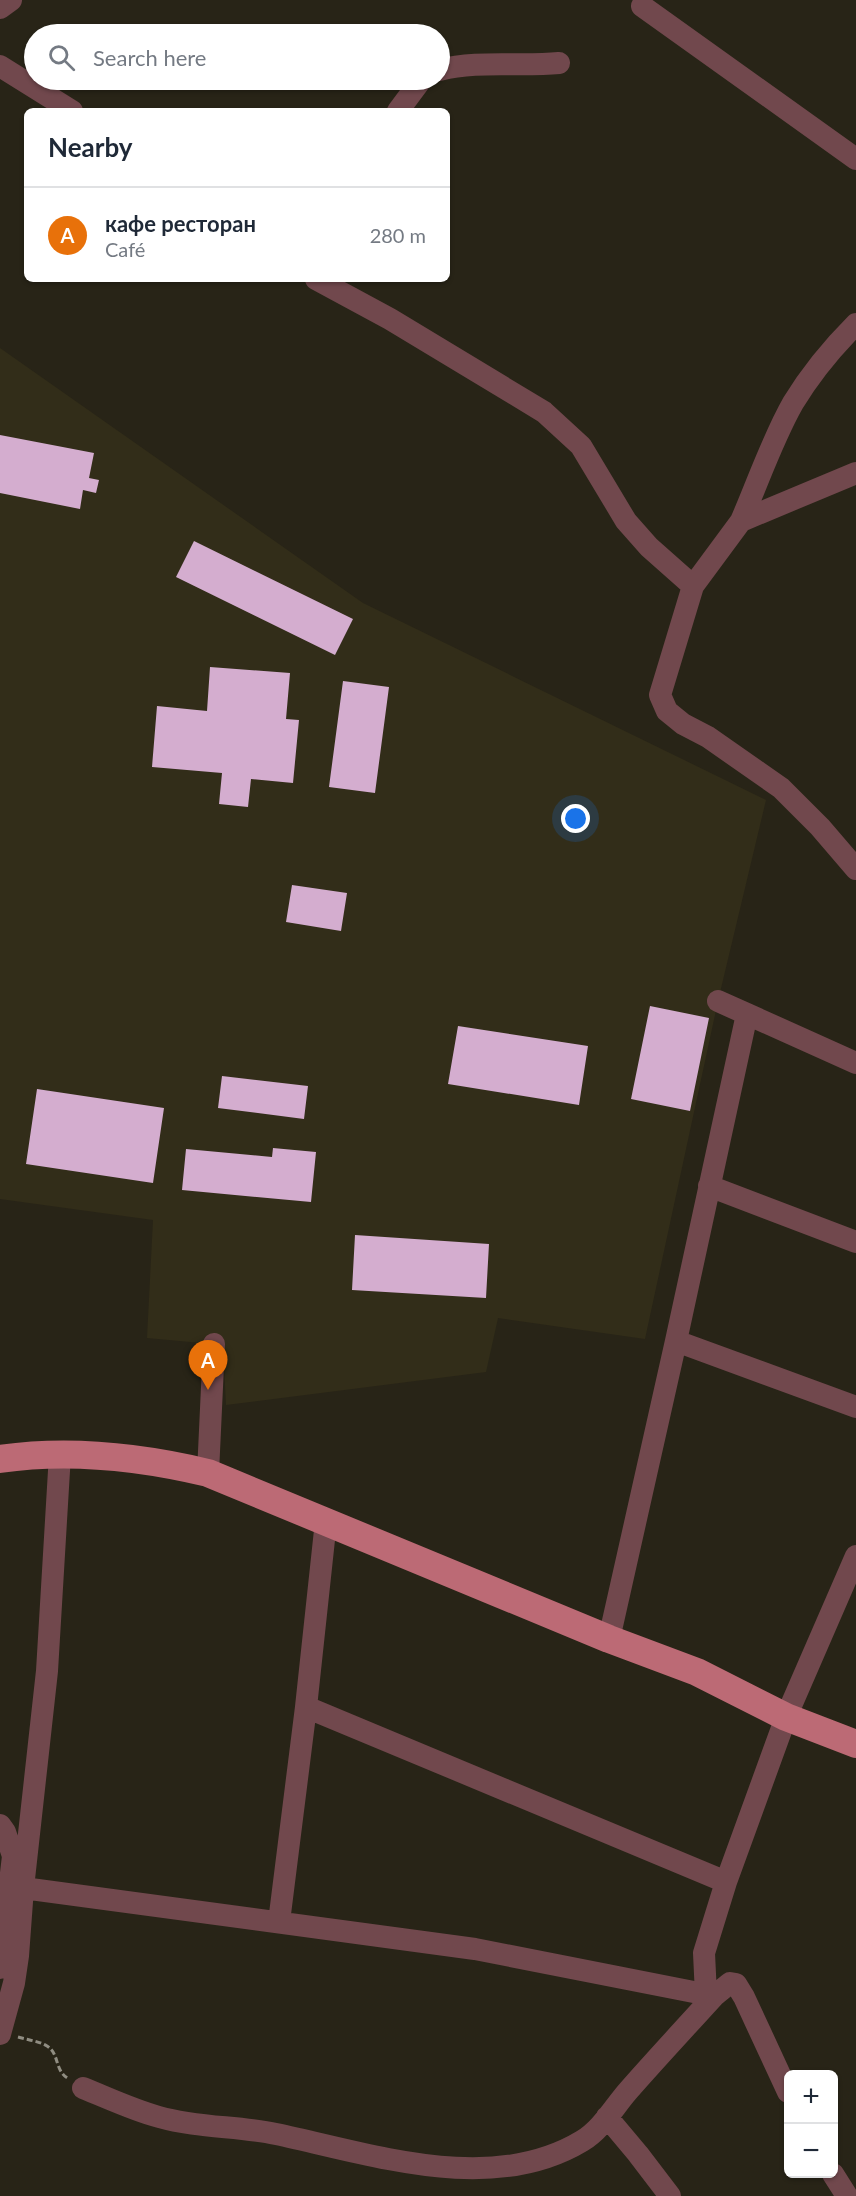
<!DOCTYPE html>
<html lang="en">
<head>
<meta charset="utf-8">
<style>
  body { margin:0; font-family:Lato,sans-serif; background:#f6f6f7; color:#1f2937 }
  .controls { position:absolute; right:18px; bottom:18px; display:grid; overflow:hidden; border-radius:9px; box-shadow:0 2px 4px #0004 }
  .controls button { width:54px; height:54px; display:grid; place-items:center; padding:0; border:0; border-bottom:2px solid #e0e1e3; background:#fff; color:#1f2937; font:30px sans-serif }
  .you { position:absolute; left:576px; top:819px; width:21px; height:21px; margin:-15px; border:4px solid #fff; border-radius:50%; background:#1a73e8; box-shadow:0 0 0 9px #1a73e833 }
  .badge { display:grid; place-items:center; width:39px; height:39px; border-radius:50%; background:#db2777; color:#fff; font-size:20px; font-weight:700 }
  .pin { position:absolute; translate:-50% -50px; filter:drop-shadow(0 2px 3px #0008) }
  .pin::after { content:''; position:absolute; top:32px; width:21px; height:18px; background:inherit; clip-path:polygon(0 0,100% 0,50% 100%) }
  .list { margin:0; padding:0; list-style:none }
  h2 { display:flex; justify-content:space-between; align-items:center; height:78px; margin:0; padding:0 24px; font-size:26px }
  h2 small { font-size:20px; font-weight:400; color:#747a83 }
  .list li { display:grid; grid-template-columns:39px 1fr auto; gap:18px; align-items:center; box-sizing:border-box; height:96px; padding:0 24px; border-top:2px solid #e0e1e3 }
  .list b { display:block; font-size:22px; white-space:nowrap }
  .list p { margin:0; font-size:20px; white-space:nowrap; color:#747a83 }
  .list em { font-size:20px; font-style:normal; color:#747a83 }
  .icon { flex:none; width:33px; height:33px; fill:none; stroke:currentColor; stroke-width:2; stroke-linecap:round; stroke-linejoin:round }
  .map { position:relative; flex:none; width:856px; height:2196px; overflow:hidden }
  .search { position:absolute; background:#fff; box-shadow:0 2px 4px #0004; left:24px; top:24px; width:426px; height:66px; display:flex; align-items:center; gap:15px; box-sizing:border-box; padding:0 21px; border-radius:33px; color:#747a83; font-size:22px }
  .panel { position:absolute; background:#fff; box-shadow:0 2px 4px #0004; left:24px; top:108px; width:426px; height:174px; border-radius:9px }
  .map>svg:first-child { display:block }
</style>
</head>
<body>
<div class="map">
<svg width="856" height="2196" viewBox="0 0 856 2196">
  <rect width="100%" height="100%" fill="#282417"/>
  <path fill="#322d19" d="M0,348L363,603L766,800L718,1001L645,1339L498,1318L486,1372L226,1405L223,1345L147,1338L153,1220L0,1199Z"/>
  <path fill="#d4adcf" d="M0,435L94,453L89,478L99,480L96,493L83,490L80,509L0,493Z
    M194,541L353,619L335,655L176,577Z
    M210,667L290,673L286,719L299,720L293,783L251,779L248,807L219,804L222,773L152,767L157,706L207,711Z
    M343,681L389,687L375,793L329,787Z
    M292,885L347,893L341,931L286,922Z
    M650,1006L709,1018L690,1111L631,1099Z
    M458,1026L588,1046L579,1105L448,1084Z
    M222,1076L308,1086L304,1119L218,1108Z
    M37,1089L164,1108L153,1183L26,1164Z
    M273,1148L316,1152L311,1202L182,1190L186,1149L272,1157Z
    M355,1235L489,1244L486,1298L352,1290Z"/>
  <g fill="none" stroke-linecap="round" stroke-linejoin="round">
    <path stroke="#908d82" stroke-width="3" stroke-dasharray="6 3" stroke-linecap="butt" d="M18,2037C28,2040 39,2041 47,2046C60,2054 54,2071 69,2079"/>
    <path stroke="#71484d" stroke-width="22" d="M642,6L856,159
      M0,8L11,0
      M0,66L72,111
      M440,70C477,60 520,67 559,63
      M398,111L421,80
      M316,279L390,319L544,412L581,446L626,521L649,547L693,586L660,695L667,711L683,724L708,737L781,788L820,827L856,869
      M741,521C758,482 772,440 793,403C810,375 833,347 856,324
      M693,586L741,521L856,473
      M718,1001L856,1063
      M709,1186L856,1242
      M676,1341L856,1407
      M208,1473L214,1344
      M609,1639L676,1341L747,1014
      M306,1707L326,1521
      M0,1825L5,1832L13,1856L0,1968
      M23,1888L475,1949L714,1996
      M279,1922L306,1707L726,1882
      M706,1995L704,1953L726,1882L786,1717L856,1556
      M0,2034L14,1983L18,1956L23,1888L47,1671L60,1454
      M83,2088C108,2098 133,2110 159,2117C198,2128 238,2126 276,2134C372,2154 491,2196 582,2141C601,2130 614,2107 628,2091C656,2059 685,2028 714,1996L730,1983L736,1984L744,1997L788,2092
      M607,2117L638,2154L670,2196
      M833,2174L847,2196"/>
    <path stroke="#bc6a75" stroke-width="28" d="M0,1459C69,1449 141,1457 208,1473L609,1639L697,1672L786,1717L856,1744"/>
  </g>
</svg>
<div class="controls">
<button>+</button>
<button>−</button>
</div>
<div class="you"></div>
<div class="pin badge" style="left:208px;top:1390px;background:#e8710a">A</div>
<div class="search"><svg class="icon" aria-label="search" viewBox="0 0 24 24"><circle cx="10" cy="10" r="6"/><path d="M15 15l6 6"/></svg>Search here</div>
<section class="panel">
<h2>Nearby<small></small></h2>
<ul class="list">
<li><span class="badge" style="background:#e8710a">A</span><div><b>кафе ресторан</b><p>Café</p></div><em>280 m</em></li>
</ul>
</section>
</div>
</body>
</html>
